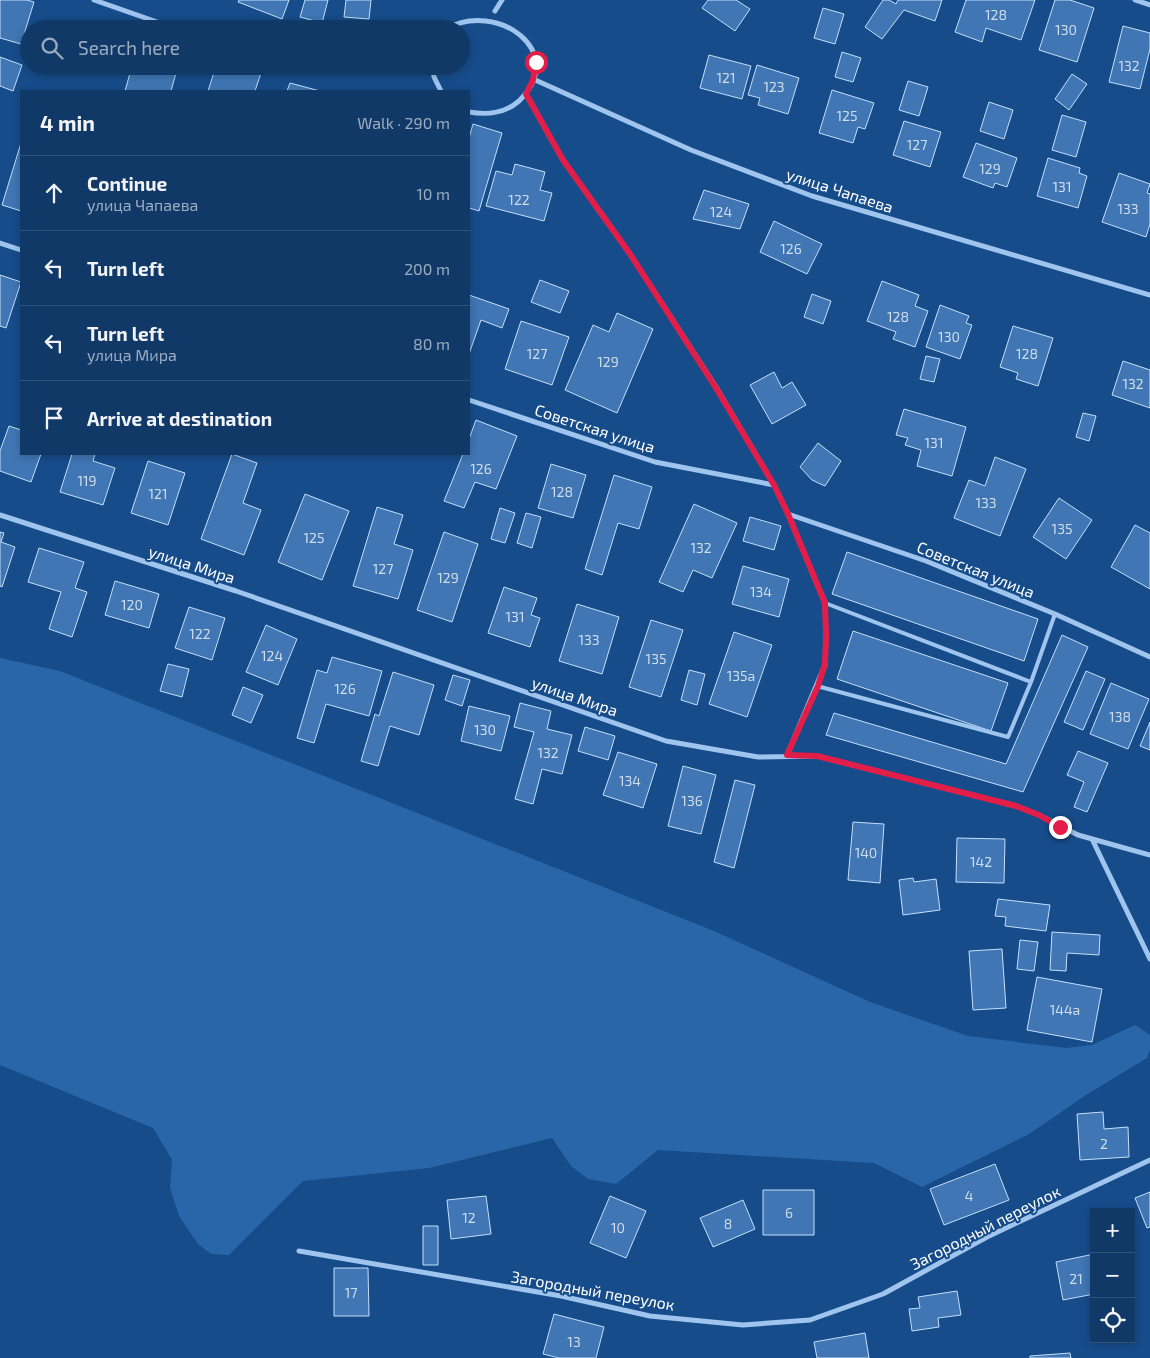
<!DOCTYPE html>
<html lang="en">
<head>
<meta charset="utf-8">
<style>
  body { margin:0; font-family:"Exo 2",sans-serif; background:#19406e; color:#f1f3f6 }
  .controls { position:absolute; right:15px; bottom:15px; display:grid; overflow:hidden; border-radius:0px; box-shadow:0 2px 8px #0003 }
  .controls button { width:45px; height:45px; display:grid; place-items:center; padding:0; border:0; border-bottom:1px solid #30537c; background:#103968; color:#f1f3f6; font:25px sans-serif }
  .stop { position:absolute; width:15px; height:15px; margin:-11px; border:4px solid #e11d48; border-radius:50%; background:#fff }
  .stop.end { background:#e11d48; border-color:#fff; box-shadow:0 1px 5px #0008 }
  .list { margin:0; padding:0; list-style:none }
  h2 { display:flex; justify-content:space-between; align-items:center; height:65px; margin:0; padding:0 20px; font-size:21px }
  h2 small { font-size:16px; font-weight:400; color:#9cacc0 }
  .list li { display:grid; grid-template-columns:32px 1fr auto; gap:15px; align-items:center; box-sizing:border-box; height:75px; padding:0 20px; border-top:1px solid #30537c }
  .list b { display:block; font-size:19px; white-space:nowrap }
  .list p { margin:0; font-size:16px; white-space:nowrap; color:#9cacc0 }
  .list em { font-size:16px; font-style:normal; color:#9cacc0 }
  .icon { flex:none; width:28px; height:28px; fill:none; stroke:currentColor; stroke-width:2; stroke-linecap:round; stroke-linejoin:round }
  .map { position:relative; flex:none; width:1150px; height:1358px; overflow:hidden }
  .search { position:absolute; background:#103968; box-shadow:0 2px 8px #0003; left:20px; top:20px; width:450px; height:55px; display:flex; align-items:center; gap:12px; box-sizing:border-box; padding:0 18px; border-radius:28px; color:#9cacc0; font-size:19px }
  .panel { position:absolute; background:#103968; box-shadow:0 2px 8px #0003; left:20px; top:90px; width:450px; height:365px; border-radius:0px }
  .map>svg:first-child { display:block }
</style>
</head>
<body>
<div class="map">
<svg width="1150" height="1358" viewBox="0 0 1150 1358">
  <rect width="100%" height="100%" fill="#164c8a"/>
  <path fill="#2966a9" d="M0,658L60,671L714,931L870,1002L968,1036L1066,1048L1092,1045L1135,1025L1150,1035V1049L1147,1058L1086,1095L1029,1134L922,1187L874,1163L658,1150L616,1184L588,1179L571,1166L552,1138L429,1168L303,1181L229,1255L211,1254L198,1244L179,1216L170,1188L172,1160L153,1128L0,1065Z"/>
  <path fill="#3f76b3" stroke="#c5dffb" d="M0,0H27L34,2L21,44L0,38Z
    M239,0H289L282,19L238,2Z
    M305,0H328L322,23L300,17Z
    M346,0H371L369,19L344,17Z
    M708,0H736L750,9L735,31L702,8Z
    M883,0H889L896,4L898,0H942L935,21L904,10L882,39L865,27Z
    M966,0H1035L1021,40L986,28L982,42L955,32Z
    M1055,0H1070L1094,8L1077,62L1039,50Z
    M823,8L844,14L835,44L814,38Z
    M69,21L94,29H66Z
    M1123,26L1150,33V49L1140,89L1109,82Z
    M842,52L861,58L853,82L835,77Z
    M709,55L751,66L742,99L700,88Z
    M0,57L22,65L13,91L0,86Z
    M757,65L799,78L788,114L758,105L760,98L748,95Z
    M132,66H178L171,91H125Z
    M216,66H241L261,73L255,91H208Z
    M1072,74L1087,84L1069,110L1055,99Z
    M908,81L928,87L919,116L899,110Z
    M290,83L320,91H287Z
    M832,90L874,103L865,129L858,127L853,143L819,133Z
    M989,102L1013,110L1004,139L980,131Z
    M1062,115L1086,122L1076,157L1052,150Z
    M904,121L941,132L930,167L893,155Z
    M473,124L502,133L479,211L469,208V138Z
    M21,143V211L2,205Z
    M976,143L1017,158L1007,187L995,183L993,188L963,177Z
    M1048,158L1080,168L1079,173L1087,176L1078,208L1037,196Z
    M515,164L545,172L540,190L552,193L544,221L486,206L496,171L512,175Z
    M1119,173L1150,184L1147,193L1150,194V224L1146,237L1102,222Z
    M704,190L749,204L740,229L693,219Z
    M774,221L822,244L807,274L760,252Z
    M0,275L21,282L6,328L0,326Z
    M540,280L569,291L560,313L531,302Z
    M882,281L919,295L915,306L928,311L915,347L893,339L896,332L867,321Z
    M812,294L831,301L823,324L804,317Z
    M469,295L509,309L502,328L481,320L469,354Z
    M940,305L969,316L966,323L972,325L960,359L926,347Z
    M617,313L653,329L617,413L565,390L593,325L609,332Z
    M521,321L569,337L552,385L505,369Z
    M1013,326L1053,338L1038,386L1016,379L1018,373L1000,367Z
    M926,356L940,359L934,382L920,379Z
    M1123,361L1150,370V408L1112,395Z
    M774,372L782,388L792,382L806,405L772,424L750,385Z
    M904,409L966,427L952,476L917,466L921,450L905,445L908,438L896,435Z
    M1083,413L1096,416L1089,441L1076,437Z
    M476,420L517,436L496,489L475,482L464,508L444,501L463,454H469V439Z
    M9,426L21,430V454H41L31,482L0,471V451Z
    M818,443L841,461L825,486L812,480L800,467Z
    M72,454H95L93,461L115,468L103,505L60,492Z
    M232,454L257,463L243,503L261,510L244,555L201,539Z
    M995,457L1026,469L1000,536L954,518L969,480L985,486Z
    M148,461L185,473L168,525L131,513Z
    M551,464L586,475L573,518L538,508Z
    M614,475L652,487L639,529L618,523L602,575L585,569Z
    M305,494L349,511L322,580L278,562Z
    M1059,498L1092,520L1066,559L1033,537Z
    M694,504L737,523L712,578L693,570L683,592L659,582Z
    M377,507L403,515L394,544L413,550L398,599L353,586Z
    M500,508L515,513L505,543L491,539Z
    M526,513L541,517L532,548L517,543Z
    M750,517L781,526L774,550L743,541Z
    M1135,525L1150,533V589L1111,567Z
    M0,532L4,533L1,542L15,547L2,587L0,586Z
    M444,532L478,544L452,622L417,610Z
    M39,548L84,562L75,588L87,592L72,637L49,629L61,592L28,582Z
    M847,552L1038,619L1024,661L832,594Z
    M743,566L789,579L779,617L732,604Z
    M115,581L159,594L149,628L105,615Z
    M504,587L537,598L531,615L540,618L530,647L488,633Z
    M577,604L619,617L602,674L559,661Z
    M189,607L225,618L212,660L175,648Z
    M651,620L683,630L661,697L629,687Z
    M266,625L297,639L278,685L246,672Z
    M853,631L1008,683L991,731L837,679Z
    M734,632L772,645L747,717L709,704Z
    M1062,635L1088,647L1023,792L826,735L834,713L1006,764Z
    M332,657L382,671L369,716L326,704L314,743L297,738L317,670L327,673Z
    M168,664L189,669L182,697L160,691Z
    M689,670L705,674L697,705L681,700Z
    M1086,671L1105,679L1083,730L1064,722Z
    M393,672L434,685L419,735L390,726L378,766L361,761L375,714L379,716Z
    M453,675L470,680L462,706L445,700Z
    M1111,683L1149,699L1128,749L1090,734Z
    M243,687L263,695L251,723L232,715Z
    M520,703L551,711L547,729L572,735L562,774L542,769L533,804L515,799L534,732L514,727Z
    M469,706L510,716L501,751L461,741Z
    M1150,722V750L1140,746Z
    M585,727L615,736L608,760L578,751Z
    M1078,751L1108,763L1087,812L1074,807L1084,782L1067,775Z
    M618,752L657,764L643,808L603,795Z
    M683,766L716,775L701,834L668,826Z
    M735,780L755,785L734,868L714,862Z
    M853,822L884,824L880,883L848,880Z
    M957,838L1005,839L1004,883L956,882Z
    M913,878L914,882L936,879L940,910L903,915L899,880Z
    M998,899L1050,905L1046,931L1005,926L1006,917L995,916Z
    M1052,932L1100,935L1099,955L1067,953L1066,971L1050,970Z
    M1020,940L1038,942L1034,971L1017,969Z
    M1002,949L1006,1008L973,1010L969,951Z
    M1037,977L1102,989L1092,1042L1027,1030Z
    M1103,1112L1104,1129L1128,1127L1129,1157L1080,1160L1077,1114Z
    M995,1164L1009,1200L944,1225L930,1189Z
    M763,1190H814V1235H763Z
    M1150,1192V1227L1147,1228L1135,1198Z
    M486,1196L491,1234L451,1239L447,1200Z
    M610,1196L646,1211L626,1258L590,1243Z
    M743,1200L755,1229L713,1247L700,1218Z
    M423,1226H438V1265H423Z
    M1094,1254V1294L1063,1300L1056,1262Z
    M334,1268H368L369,1316H334Z
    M957,1291L961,1315L938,1318L939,1327L912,1331L909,1309L920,1308L918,1297Z
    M554,1314L604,1327L596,1358H559L543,1354Z
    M865,1333L869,1358H817L814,1342Z
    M1070,1353L1071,1358H1030V1356Z"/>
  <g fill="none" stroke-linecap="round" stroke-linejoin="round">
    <path stroke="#9fc5ef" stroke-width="4" d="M825,603L1031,682
      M817,686L1008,737L1031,682L1055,614"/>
    <path stroke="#9fc5ef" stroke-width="5" d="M94,0L177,29
      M1135,0L1150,5
      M495,11L502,0
      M446,29C496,0 570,51 519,101C504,114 487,115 469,112
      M433,66L434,77L441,91
      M533,79L691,150L812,196L1150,295
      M526,94L563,160L630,254L716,387L774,485L788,514L825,603L826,636L825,665L787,755
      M0,243L21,250
      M469,400L655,462L774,485
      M788,514L926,561L1055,614L1150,657
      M0,515L236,591L666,741L758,757L817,756L1016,806L1039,815L1078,835L1150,855
      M1092,839L1150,959
      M299,1251L561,1296L650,1316L743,1325L810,1320L883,1294L987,1237L1150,1160"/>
  </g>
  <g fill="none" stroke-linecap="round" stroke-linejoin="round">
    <path stroke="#e11d48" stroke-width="6" d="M536,62L533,80L526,94L563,160L630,254L716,388L774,485L788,514L825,603L826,636L825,664L818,686L787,755L817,756L1016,806L1039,815L1060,827"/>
  </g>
  <g text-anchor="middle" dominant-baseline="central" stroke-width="4" stroke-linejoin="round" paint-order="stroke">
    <g font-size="14" fill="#cfddec">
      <text x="996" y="14">128</text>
      <text x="1066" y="29">130</text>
      <text x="1129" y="65">132</text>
      <text x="726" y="77">121</text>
      <text x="774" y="86">123</text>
      <text x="847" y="115">125</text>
      <text x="917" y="144">127</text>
      <text x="990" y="168">129</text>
      <text x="1062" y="186">131</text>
      <text x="519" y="199">122</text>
      <text x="1128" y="208">133</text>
      <text x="721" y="211">124</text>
      <text x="791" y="248">126</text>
      <text x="898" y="316">128</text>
      <text x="949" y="336">130</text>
      <text x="537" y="353">127</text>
      <text x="1027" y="353">128</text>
      <text x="608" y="361">129</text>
      <text x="1133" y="383">132</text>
      <text x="934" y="442">131</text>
      <text x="481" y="468">126</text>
      <text x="87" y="480">119</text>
      <text x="562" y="491">128</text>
      <text x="158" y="493">121</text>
      <text x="986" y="502">133</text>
      <text x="1062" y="528">135</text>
      <text x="314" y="537">125</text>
      <text x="701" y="547">132</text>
      <text x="383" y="568">127</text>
      <text x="448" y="577">129</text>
      <text x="761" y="591">134</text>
      <text x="132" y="604">120</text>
      <text x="515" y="616">131</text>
      <text x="200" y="633">122</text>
      <text x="589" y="639">133</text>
      <text x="272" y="655">124</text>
      <text x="656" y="658">135</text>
      <text x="741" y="675">135а</text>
      <text x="345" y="688">126</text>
      <text x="1120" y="716">138</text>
      <text x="485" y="729">130</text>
      <text x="548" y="752">132</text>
      <text x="630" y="780">134</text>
      <text x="692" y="800">136</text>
      <text x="866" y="852">140</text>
      <text x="981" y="861">142</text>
      <text x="1065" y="1009">144а</text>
      <text x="1104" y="1143">2</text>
      <text x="969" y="1195">4</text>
      <text x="789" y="1212">6</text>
      <text x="469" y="1217">12</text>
      <text x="728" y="1223">8</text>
      <text x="618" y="1227">10</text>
      <text x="1076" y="1278">21</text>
      <text x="351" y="1292">17</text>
      <text x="574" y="1341">13</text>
    </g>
    <g font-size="16" fill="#fff" stroke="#164c8a">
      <text transform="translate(840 190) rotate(18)">улица Чапаева</text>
      <text transform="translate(595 428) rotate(18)">Советская улица</text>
      <text transform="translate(192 564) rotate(18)">улица Мира</text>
      <text transform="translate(976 569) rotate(22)">Советская улица</text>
      <text transform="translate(575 696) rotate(19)">улица Мира</text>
      <text transform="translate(985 1227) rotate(-27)">Загородный переулок</text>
      <text transform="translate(593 1290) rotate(10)">Загородный переулок</text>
    </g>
  </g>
</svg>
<div class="controls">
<button>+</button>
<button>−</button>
<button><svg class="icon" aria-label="locate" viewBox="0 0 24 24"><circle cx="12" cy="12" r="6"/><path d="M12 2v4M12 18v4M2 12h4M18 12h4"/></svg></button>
</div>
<div class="stop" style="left:536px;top:62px"></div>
<div class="stop end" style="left:1060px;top:827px"></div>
<div class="search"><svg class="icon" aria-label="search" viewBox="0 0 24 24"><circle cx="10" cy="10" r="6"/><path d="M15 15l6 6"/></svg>Search here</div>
<section class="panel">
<h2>4 min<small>Walk · 290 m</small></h2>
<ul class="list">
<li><svg class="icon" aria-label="ahead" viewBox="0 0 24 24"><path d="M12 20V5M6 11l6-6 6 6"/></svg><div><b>Continue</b><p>улица Чапаева</p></div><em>10 m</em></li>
<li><svg class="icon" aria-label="left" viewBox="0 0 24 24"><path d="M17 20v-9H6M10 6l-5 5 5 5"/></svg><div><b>Turn left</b></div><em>200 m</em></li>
<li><svg class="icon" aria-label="left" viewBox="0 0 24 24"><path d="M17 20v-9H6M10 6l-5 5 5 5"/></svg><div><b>Turn left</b><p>улица Мира</p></div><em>80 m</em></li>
<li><svg class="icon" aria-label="arrive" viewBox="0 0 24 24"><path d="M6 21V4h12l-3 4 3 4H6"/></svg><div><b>Arrive at destination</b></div></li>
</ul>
</section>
</div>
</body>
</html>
